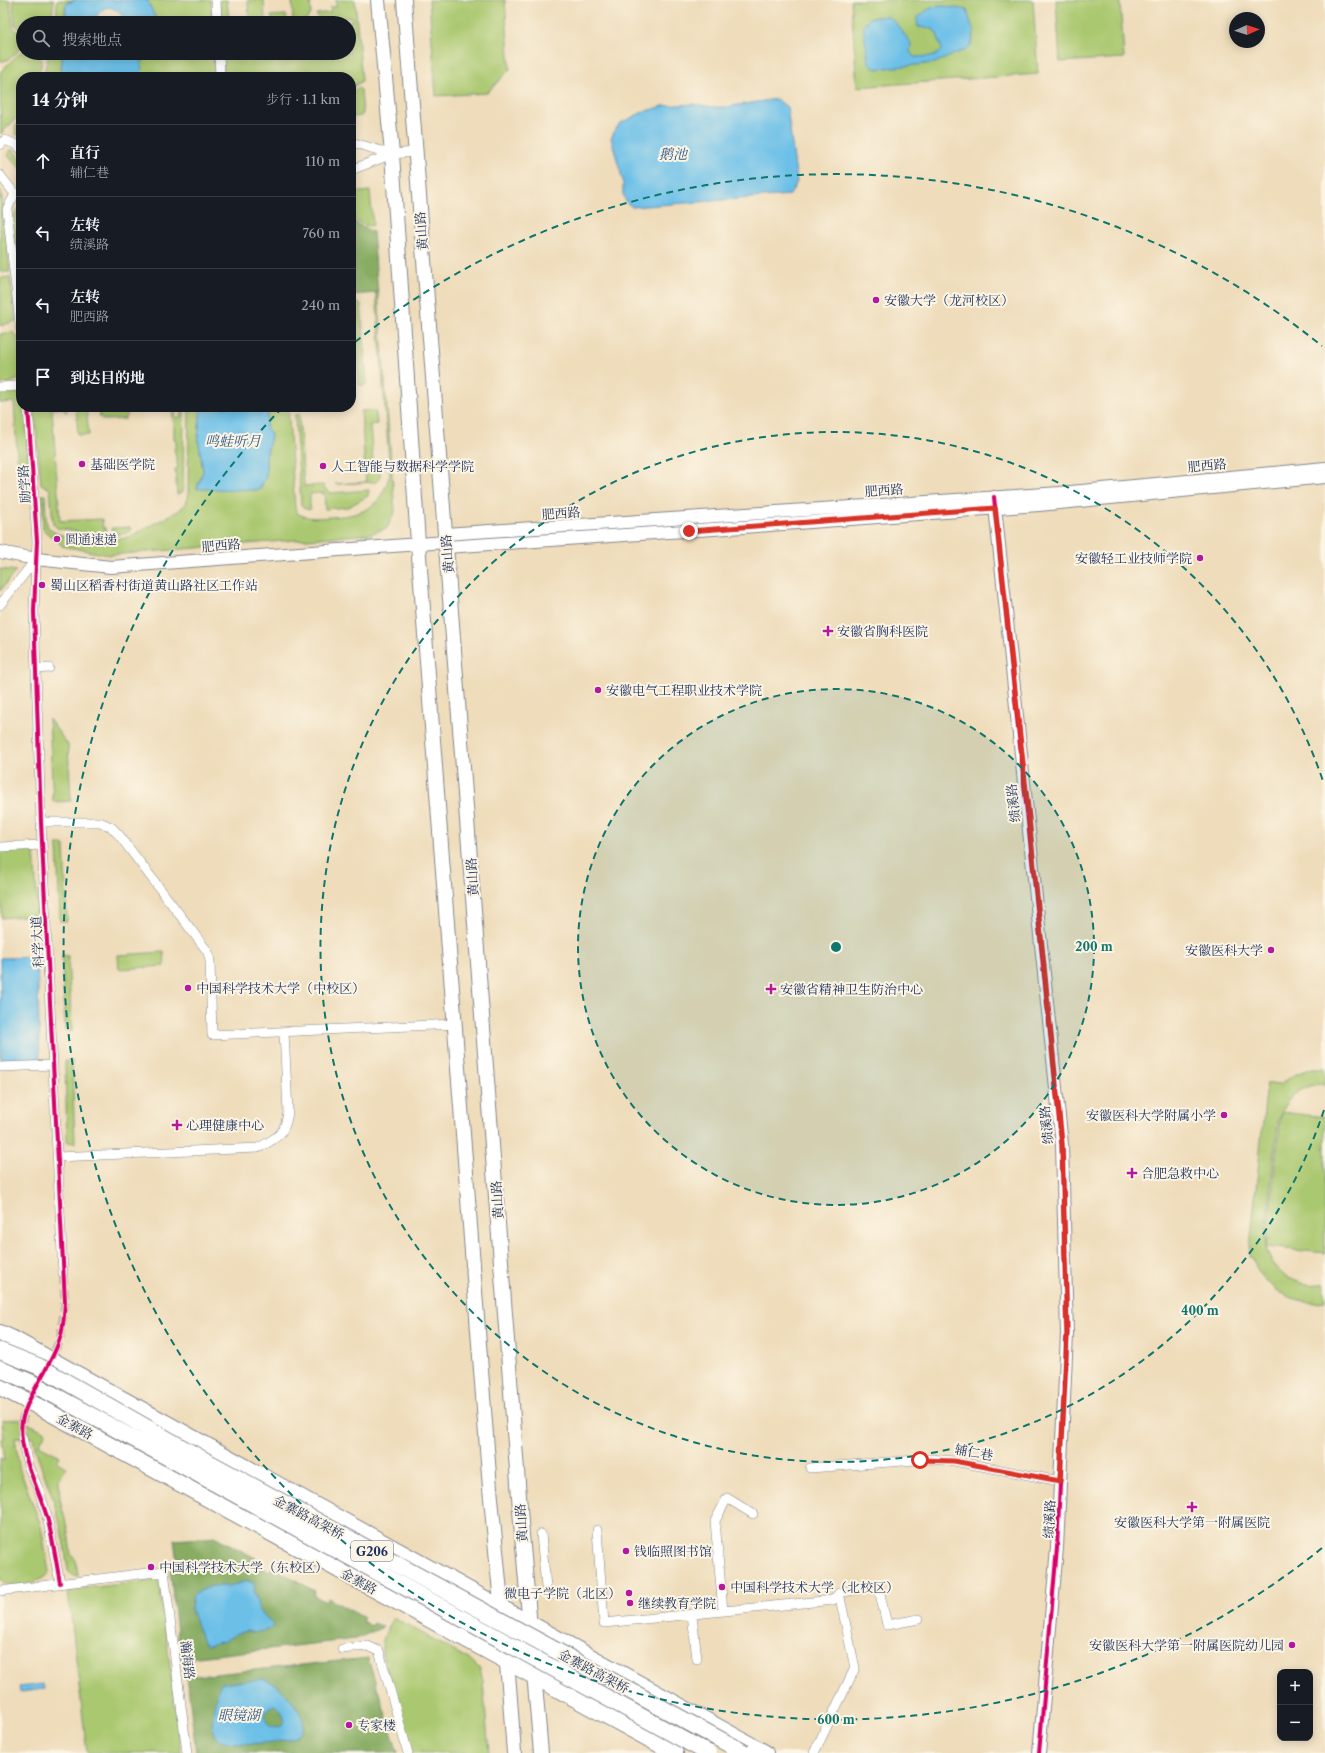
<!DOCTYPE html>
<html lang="zh">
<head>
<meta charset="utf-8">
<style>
  body { margin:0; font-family:"Libre Caslon Text","Noto Serif SC",serif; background:#242831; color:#f1f3f6 }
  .controls { position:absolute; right:12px; bottom:12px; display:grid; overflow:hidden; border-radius:8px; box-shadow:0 2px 10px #0003 }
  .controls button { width:36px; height:36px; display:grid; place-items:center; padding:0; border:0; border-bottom:1px solid #363941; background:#171b24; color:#f1f3f6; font:20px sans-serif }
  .compass { position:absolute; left:1229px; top:12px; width:36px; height:36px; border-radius:50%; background:#171b24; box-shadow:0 2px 10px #0003; rotate:87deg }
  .stop { position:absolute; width:12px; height:12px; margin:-9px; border:3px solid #d93025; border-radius:50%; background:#fff }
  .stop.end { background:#d93025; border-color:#fff; box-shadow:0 1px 4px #0008 }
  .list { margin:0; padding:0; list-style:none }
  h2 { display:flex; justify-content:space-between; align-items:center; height:52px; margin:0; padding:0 16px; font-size:17px }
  h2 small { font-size:13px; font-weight:400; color:#9ea1a6 }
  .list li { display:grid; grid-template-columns:26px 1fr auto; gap:12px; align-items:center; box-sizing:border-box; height:72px; padding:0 16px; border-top:1px solid #363941 }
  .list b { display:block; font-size:15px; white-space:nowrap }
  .list p { margin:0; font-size:13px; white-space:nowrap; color:#9ea1a6 }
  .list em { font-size:13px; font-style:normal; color:#9ea1a6 }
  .icon { flex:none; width:22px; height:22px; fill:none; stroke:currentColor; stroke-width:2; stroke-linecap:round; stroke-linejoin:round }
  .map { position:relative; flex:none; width:1325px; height:1753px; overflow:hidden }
  .search { position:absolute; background:#171b24; box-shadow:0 2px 10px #0003; left:16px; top:16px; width:340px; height:44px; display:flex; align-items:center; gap:10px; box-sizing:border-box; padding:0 14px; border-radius:22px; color:#9ea1a6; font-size:15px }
  .panel { position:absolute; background:#171b24; box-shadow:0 2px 10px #0003; left:16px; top:72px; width:340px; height:340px; border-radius:16px }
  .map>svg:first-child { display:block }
</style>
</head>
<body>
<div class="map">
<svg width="1325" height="1753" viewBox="0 0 1325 1753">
  <rect width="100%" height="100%" fill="#fcf5e5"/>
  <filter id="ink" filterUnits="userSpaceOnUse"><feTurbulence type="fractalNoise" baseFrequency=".025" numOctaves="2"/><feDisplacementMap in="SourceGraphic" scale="8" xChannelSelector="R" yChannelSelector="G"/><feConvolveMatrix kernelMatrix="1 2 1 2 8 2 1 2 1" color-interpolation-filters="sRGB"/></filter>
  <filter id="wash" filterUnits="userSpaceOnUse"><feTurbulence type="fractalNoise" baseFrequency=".012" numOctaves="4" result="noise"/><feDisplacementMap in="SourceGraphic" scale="16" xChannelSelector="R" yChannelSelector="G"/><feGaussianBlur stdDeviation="0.9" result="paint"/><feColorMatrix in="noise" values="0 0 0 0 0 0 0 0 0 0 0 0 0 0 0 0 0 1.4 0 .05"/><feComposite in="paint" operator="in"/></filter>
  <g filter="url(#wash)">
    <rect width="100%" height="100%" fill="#eedcba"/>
    <path fill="#aac86f" stroke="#627c66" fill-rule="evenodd" d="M0,0H10L13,27L23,38V45C16,52 11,62 0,61Z
      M13,0H54L51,23H23V33L15,25Z
      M57,0H75L67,2L65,6V23H56Z
      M147,0H211L213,23H158Z
      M219,0H227L229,21L249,20L248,0H264L265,20L261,23H220Z
      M292,0H310L311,13L306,20L293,21Z
      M336,0H355L362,81L351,88V77H224L223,53H349V23H329L352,21V17L320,20L316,14L331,12L330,7H336Z
      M429,0H505L510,69L487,93L436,96Z
      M851,0H1033L1038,74L857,87Z
      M1056,0H1120L1124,58L1060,62Z
      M286,15L287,21L274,23L271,16Z
      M23,50V53H38C44,61 41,68 37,77H21V113L1,134L0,72Z
      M49,53H63L60,77H43Z
      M146,53H215L216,77H141L142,62Z
      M358,88L361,90L363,114L361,116L351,117V92Z
      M21,120V134L19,136L16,134L15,127Z
      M13,150L21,160V169L8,156L9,151Z
      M0,190L1,191L10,272H0Z
      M370,191L373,224L372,226C350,224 351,211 351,193Z
      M21,207V212L16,220L21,255V288L12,221L18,209Z
      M10,277L16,321L0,326V278Z
      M376,293H378L395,512L387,528L370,534L109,555L62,546C56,537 49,537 43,529L42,495H45C46,503 45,521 48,527C56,541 115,542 129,537L178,511L186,504L188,496L189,407H201L198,438L203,471L197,488L260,490L266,476V458L271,435L266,427L268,412L265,407H288L295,508L298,514C309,519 319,518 331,517C365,515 380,508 390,474Z
      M351,302L361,304L367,383L366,385H359L354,315H351Z
      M12,332L18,337L21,377L20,379L9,383L0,384V334Z
      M14,390L20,393L21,407H25L31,486L28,489L19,488L14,402L0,403V391Z
      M34,407H75L67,408V412H65L64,408L52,409L60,521L102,519L103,528H106L107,534L103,536L57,528L53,524L50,489L41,484Z
      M76,407H86L89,435H78Z
      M98,407H126L127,416L125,419L104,420L100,417Z
      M172,407H174L176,418H179L182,414V407H184L183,491L177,495L175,469L178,468L174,448H176V439H174V421H173Z
      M373,410L376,413L377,424L370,425L373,461L379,460L380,478L376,482L335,484L366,482L361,411Z
      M299,414L304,486L323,485L326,490L331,493L369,490L368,496L348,507L325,509L324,493L310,494V510L303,508L301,505L295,418V415Z
      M130,527L131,530L127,533L114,535L112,533V528Z
      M0,569L16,571L0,591Z
      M49,719L68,745L71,801L53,802Z
      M57,845H64L67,921H60Z
      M34,850L38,915L2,918L0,851Z
      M164,952L165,966L119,969L118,955Z
      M62,955L68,956L72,1031L65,1030Z
      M65,1061H72L75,1143L67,1142Z
      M1313,1068H1325V1084C1306,1084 1289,1094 1281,1112L1325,1117V1253L1266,1247C1272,1275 1299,1289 1325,1283V1301C1294,1306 1263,1288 1252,1258L1249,1257L1267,1083L1279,1085L1294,1075ZM1281,1113L1266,1246V1247L1265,1238L1278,1121Z
      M19,1419L46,1432L39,1445L60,1456L57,1462L66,1467L59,1480L60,1499L68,1532L71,1555L76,1560L78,1576H73L68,1571C65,1548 61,1525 54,1502C47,1480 37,1460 33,1438L15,1437L19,1467L41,1526L49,1572C40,1585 22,1584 8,1586L0,1579V1458L4,1460L1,1440L4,1439L2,1420Z
      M159,1580L181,1753H87L68,1590Z
      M393,1617L472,1661L480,1669L483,1681L489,1753H412L382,1653C381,1640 387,1629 393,1617Z"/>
    <path fill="#87ac62" stroke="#516e60" d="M351,217L357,224L373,232L378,293L351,295Z
      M216,1537L261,1561L259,1566L269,1572L272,1567L315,1591L313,1595L326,1602L328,1598L364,1618L362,1621L371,1626L373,1623L383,1627L356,1639L180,1659L170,1570L178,1569L174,1540Z
      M368,1658L398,1753H196L187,1677Z"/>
    <path fill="#6cc0e8" stroke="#4478a3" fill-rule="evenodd" d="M75,0H147L158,23H128C123,16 112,2 102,10C98,13 95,19 92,23H65L66,4Z
      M938,5L967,10L974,33L971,47L935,63L876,69L869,64L863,27L869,18L887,16L895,22L911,43L910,52L914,57L935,56L942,50L937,34L933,29L918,27L917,18L927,10Z
      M63,53H105C116,60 116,55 126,53C132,52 139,53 146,53L142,62L141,77H60Z
      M776,99L787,107L797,182L790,195L632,207L626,202L623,194V181L611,138L619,124L643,112L663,106L694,104L712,107H726Z
      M201,407H265L268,412L266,427L271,435L266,458V476L259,490L197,489L203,471L198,438Z
      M37,957L40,1061L1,1059L0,958Z
      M248,1581L253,1583L255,1587L254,1591L259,1610L273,1625L270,1629L254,1633L247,1631L237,1633L225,1641L208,1645L203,1642L191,1609L193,1594L212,1586H229Z
      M264,1679C277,1683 286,1694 294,1704C300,1712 308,1725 300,1734C291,1744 227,1747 217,1738C207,1730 216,1693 221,1683ZM275,1705C282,1711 287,1718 282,1726C264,1731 257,1709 275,1705Z
      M43,1684L44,1689L20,1692L19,1687Z"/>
  </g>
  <g filter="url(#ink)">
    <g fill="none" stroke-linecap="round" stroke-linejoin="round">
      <path stroke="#c4b9a8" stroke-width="9" stroke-dasharray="9 4.5" stroke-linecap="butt" d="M22,1437V1421L27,1406L60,1340L65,1302L63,1273"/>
      <defs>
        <path id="street" d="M216,0L217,23
          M219,53L220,77
          M351,142L392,154
          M0,145L5,140L17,145L21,149
          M351,170L392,154L415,152
          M0,175L15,194H20
          M15,194L7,209L21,333
          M0,387L21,386
          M28,407L37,541L34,611L41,822L63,1273
          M0,605L36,559
          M37,669L49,668
          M41,822H100L111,827L119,835L208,952L210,961L212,1035L456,1024
          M0,847L42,845
          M0,1067L52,1065
          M57,1157L258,1148C277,1138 286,1134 288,1111L284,1032
          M22,1437L28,1466L38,1488L47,1516L60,1583
          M810,1468L930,1459L954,1461L1060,1481
          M597,1530L604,1623L833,1600L839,1593L878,1585L887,1625L919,1619
          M541,1534L546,1587
          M0,1591L164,1571L187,1753
          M723,1611L715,1521L727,1498L753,1514
          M692,1614L697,1659
          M357,1647L368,1646L379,1651L408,1753
          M342,1649L350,1648
          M814,1753L855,1668L839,1593"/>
        <path id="secondary" d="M994,497L1062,1145L1067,1334L1057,1548L1039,1753
          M445,534L1060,493L1325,468
          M446,547L743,527L1039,505L1325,477
          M0,552L36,559L111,567L446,542"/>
        <path id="primary" d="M378,0L392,154L418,543L490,1488L509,1686L514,1753
          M404,0L522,1535L541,1753"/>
        <path id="highway" d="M0,1333L13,1339L765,1753
          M0,1387L47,1411L675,1753"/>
      </defs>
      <use href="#street" stroke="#84868c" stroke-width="10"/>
      <use href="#secondary" stroke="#84868c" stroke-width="14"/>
      <use href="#primary" stroke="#84868c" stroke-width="16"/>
      <use href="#highway" stroke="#84868c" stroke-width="18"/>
      <use href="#street" stroke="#fff" stroke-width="9"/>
      <use href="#secondary" stroke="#fff" stroke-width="12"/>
      <use href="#primary" stroke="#fff" stroke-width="14"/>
      <use href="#highway" stroke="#fff" stroke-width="16"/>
      <defs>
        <path id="highway-bridge" d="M0,1351L38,1366L197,1456L745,1753
          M0,1369L30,1382L708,1753"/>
      </defs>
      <use href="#highway-bridge" stroke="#84868c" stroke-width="18" stroke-linecap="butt"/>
      <use href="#highway-bridge" stroke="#fff" stroke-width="16"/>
      <defs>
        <path id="cycleway" d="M28,407L37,541L34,611L41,822L65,1302C64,1315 64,1329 59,1341C51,1366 27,1396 22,1421C17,1452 39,1488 47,1517C53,1539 56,1561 60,1583
          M994,497L1062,1145L1067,1334L1057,1548L1039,1753"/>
      </defs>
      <use href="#cycleway" stroke="#fcf5e5" stroke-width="6"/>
      <use href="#cycleway" stroke="#d6006c" stroke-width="4"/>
    </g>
  </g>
  <g fill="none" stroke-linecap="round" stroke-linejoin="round" filter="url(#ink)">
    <path stroke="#d93025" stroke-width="5" d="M689,531L995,508L1029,817L1062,1144L1067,1334L1060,1481L954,1461L920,1460"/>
  </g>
  <circle cx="836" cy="947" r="258" fill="#0f766e" fill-opacity=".12"/>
  <g fill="none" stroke="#0f766e" stroke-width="2" stroke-dasharray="7 5">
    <circle cx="836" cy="947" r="258"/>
    <path d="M1324 1110A515 515 0 1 1 1324 784"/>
    <path d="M1322 1548A773 773 0 0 1 280 410M355 342A773 773 0 0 1 1322 346"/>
  </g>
  <g fill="#b5179e" stroke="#fcf5e5" stroke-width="1.5">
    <circle cx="876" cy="300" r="4"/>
    <circle cx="82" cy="464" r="4"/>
    <circle cx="323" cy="466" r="4"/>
    <circle cx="57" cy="539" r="4"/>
    <circle cx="1200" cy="558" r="4"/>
    <circle cx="42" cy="585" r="4"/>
    <path d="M826 625h4v4h4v4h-4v4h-4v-4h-4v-4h4z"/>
    <circle cx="598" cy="690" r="4"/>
    <circle cx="1271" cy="950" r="4"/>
    <circle cx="188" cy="988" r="4"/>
    <path d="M769 983h4v4h4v4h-4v4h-4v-4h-4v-4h4z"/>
    <circle cx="1224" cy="1115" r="4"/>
    <path d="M175 1119h4v4h4v4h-4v4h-4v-4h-4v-4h4z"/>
    <path d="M1130 1167h4v4h4v4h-4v4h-4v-4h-4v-4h4z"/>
    <path d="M1190 1501h4v4h4v4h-4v4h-4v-4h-4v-4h4z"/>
    <circle cx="626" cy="1551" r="4"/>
    <circle cx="151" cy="1567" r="4"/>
    <circle cx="722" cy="1587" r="4"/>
    <circle cx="629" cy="1593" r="4"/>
    <circle cx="630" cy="1603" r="4"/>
    <circle cx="1292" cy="1645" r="4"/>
    <circle cx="349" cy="1725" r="4"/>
  </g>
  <g text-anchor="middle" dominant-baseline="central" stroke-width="4" stroke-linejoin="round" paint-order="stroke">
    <rect fill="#fcf5e5" stroke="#5e6a86" stroke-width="1" x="351" y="1541" width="42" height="20" rx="3"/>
    <g font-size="12" font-weight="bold" fill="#1b2f5e">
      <text x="372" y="1551">G206</text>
    </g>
    <g font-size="13" fill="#1b2f5e" stroke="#fcf5e5">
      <text transform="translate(421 231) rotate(-95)">黄山路</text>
      <text transform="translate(1207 465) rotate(-5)">肥西路</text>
      <text transform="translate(24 484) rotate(-94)">励学路</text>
      <text transform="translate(884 490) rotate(-4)">肥西路</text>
      <text transform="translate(561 513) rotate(-4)">肥西路</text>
      <text transform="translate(221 545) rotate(-5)">肥西路</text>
      <text transform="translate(447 554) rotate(-95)">黄山路</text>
      <text transform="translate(1013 803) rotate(-97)">绩溪路</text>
      <text transform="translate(472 877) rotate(-94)">黄山路</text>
      <text transform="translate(37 942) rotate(-93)">科学大道</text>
      <text transform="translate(1046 1125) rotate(-96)">绩溪路</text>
      <text transform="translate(497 1200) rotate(-94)">黄山路</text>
      <text transform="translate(75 1426) rotate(29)">金寨路</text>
      <text transform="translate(974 1452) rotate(10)">辅仁巷</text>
      <text transform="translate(309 1517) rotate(28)">金寨路高架桥</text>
      <text transform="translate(1049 1519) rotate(-87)">绩溪路</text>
      <text transform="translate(521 1523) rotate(-94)">黄山路</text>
      <text transform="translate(359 1581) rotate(29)">金寨路</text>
      <text transform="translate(188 1660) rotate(83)">瀚海路</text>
      <text transform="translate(594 1671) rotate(28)">金寨路高架桥</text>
    </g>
    <g font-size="13" fill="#1b2f5e" stroke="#fcf5e5" text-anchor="start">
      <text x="884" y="300">安徽大学（龙河校区）</text>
      <text x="90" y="464">基础医学院</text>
      <text x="331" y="466">人工智能与数据科学学院</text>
      <text x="65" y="539">圆通速递</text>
      <text x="1192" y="558" text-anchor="end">安徽轻工业技师学院</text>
      <text x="50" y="585">蜀山区稻香村街道黄山路社区工作站</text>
      <text x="837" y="631">安徽省胸科医院</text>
      <text x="606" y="690">安徽电气工程职业技术学院</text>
      <text x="1263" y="950" text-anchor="end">安徽医科大学</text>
      <text x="196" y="988">中国科学技术大学（中校区）</text>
      <text x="780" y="989">安徽省精神卫生防治中心</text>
      <text x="1216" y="1115" text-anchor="end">安徽医科大学附属小学</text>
      <text x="186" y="1125">心理健康中心</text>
      <text x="1141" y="1173">合肥急救中心</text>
      <text x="1192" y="1522" text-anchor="middle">安徽医科大学第一附属医院</text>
      <text x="634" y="1551">钱临照图书馆</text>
      <text x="159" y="1567">中国科学技术大学（东校区）</text>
      <text x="730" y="1587">中国科学技术大学（北校区）</text>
      <text x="621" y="1593" text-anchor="end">微电子学院（北区）</text>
      <text x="638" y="1603">继续教育学院</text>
      <text x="1284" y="1645" text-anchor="end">安徽医科大学第一附属医院幼儿园</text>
      <text x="357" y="1725">专家楼</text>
    </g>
    <g font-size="14" font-style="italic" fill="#335a87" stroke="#fcf5e5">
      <text x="673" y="154">鹅池</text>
      <text x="233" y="441">鸣蛙听月</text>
      <text x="239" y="1715">眼镜湖</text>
    </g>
  </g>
  <circle cx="836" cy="947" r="6" fill="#0f766e" stroke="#fcf5e5" stroke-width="2"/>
  <g font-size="12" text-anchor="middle" font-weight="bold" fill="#0f766e" stroke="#fcf5e5" stroke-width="4" stroke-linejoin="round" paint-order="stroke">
    <text x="1094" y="951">200 m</text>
    <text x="1200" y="1315">400 m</text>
    <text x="836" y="1724">600 m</text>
  </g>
</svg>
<div class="controls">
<button>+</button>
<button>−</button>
</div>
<svg class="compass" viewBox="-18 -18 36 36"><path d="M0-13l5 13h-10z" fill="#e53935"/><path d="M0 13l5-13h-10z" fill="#9ea1a6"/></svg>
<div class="stop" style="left:920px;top:1460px"></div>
<div class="stop end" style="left:689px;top:531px"></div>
<div class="search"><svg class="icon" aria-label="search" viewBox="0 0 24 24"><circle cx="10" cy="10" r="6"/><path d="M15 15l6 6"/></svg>搜索地点</div>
<section class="panel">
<h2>14 分钟<small>步行 · 1.1 km</small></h2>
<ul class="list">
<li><svg class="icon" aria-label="ahead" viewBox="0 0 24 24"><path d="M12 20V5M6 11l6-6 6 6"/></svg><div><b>直行</b><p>辅仁巷</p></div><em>110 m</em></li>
<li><svg class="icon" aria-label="left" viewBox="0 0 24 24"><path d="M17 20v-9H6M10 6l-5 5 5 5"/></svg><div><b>左转</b><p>绩溪路</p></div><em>760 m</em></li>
<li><svg class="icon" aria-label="left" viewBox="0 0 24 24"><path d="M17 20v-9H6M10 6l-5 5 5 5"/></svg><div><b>左转</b><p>肥西路</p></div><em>240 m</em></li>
<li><svg class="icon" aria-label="arrive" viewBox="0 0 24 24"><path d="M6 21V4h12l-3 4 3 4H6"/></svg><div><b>到达目的地</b></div></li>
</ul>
</section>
</div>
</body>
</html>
